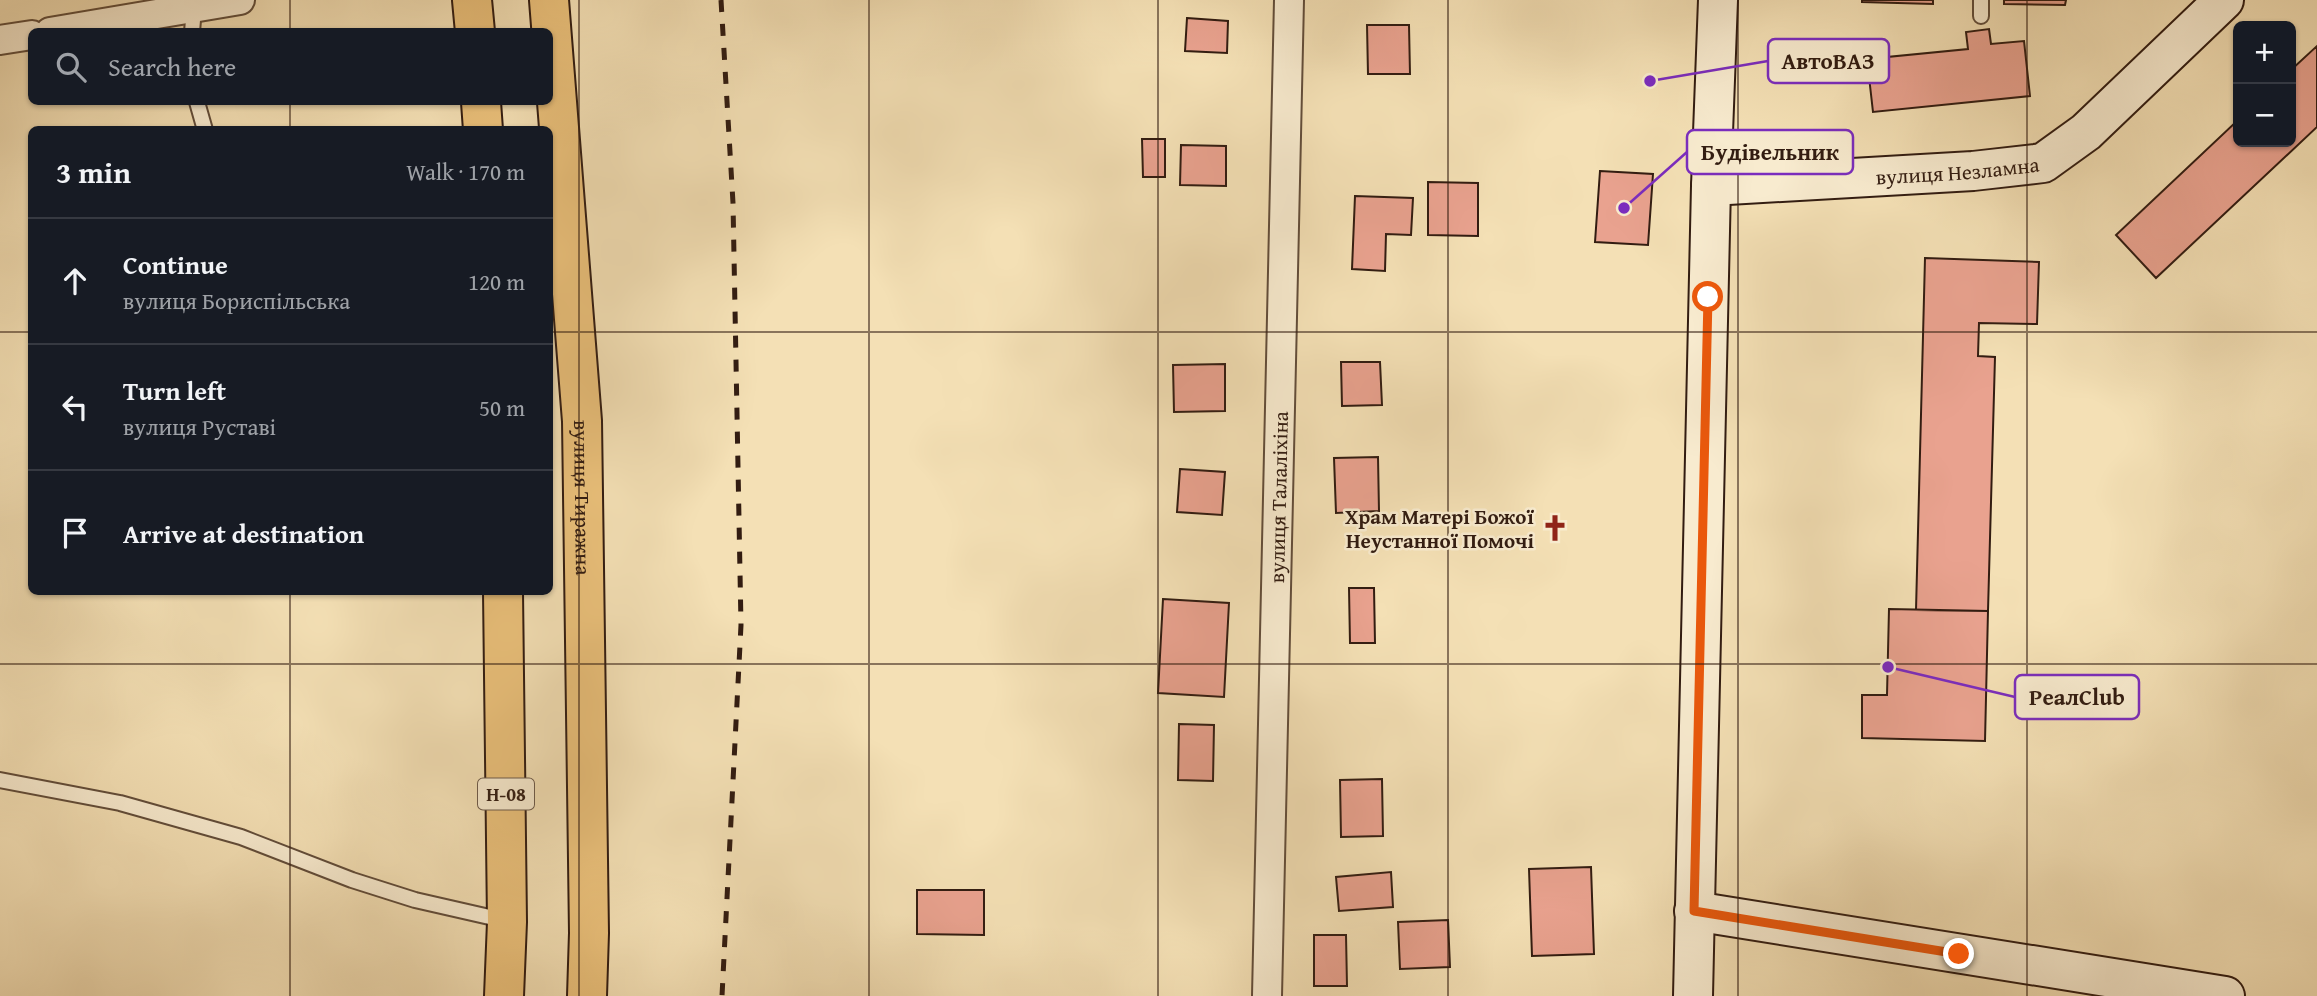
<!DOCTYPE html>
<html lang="en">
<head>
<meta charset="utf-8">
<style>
  body { margin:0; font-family:"Gentium Book Plus",serif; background:#242831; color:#f1f3f6 }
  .controls { position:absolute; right:21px; top:21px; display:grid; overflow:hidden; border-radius:10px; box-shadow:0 2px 5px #0004 }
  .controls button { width:63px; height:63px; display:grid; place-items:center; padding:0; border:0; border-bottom:2px solid #363941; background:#171b24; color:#f1f3f6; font:35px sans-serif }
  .stop { position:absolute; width:21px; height:21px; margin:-16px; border:5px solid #ea580c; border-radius:50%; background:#fff }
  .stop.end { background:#ea580c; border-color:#fff; box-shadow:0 2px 7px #0008 }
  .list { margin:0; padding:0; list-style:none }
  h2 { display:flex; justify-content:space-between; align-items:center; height:91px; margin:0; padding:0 28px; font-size:30px }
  h2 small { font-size:23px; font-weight:400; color:#9ea1a6 }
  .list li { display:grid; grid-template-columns:46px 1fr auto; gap:21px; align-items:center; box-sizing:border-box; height:126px; padding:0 28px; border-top:2px solid #363941 }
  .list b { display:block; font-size:26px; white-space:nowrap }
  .list p { margin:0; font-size:23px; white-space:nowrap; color:#9ea1a6 }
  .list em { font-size:23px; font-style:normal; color:#9ea1a6 }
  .icon { flex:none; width:38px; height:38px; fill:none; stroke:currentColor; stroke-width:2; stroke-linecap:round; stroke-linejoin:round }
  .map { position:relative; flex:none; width:2317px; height:996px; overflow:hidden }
  .search { position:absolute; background:#171b24; box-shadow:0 2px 5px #0004; left:28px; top:28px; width:525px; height:77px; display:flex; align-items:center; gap:18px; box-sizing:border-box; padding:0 24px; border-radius:10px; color:#9ea1a6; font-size:26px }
  .panel { position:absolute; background:#171b24; box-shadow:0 2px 5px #0004; left:28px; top:126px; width:525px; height:469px; border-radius:10px }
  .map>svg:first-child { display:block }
</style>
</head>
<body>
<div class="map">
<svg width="2317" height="996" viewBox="0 0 2317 996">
  <rect width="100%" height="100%" fill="#f4e0b5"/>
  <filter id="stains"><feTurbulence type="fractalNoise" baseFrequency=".00286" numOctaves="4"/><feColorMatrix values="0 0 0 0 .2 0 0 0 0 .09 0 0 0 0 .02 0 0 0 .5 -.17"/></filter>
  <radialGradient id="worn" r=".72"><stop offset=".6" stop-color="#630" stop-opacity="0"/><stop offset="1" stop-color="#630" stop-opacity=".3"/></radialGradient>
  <path fill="#e9a28f" stroke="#321c11" stroke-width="2" d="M1862,0H1933V4L1862,2Z
    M2004,0H2066L2065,5L2004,4Z
    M1187,18L1228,21L1227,53L1185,51Z
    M1367,25H1409L1410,74H1368Z
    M1989,29L1991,44L2024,41L2030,96L1873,112L1867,59L1968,49L1966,32Z
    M2317,46V127L2156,278L2116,235L2238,120V142H2291V70Z
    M1142,139H1165V177H1143Z
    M1181,145L1226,146V186L1180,185Z
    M1600,171L1653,174L1648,245L1595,242Z
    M1428,182L1478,183V236L1428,235Z
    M1355,196L1413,198L1411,235L1386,234L1385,271L1352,269Z
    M1925,258L2039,262L2037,324L1979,323L1978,356L1995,357L1988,611L1916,610Z
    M1341,362H1380L1382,405L1342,406Z
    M1225,364V411L1174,412L1173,365Z
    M1378,457L1379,511L1336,513L1334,458Z
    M1180,469L1225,472L1222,515L1177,512Z
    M1349,588H1374L1375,643H1350Z
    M1163,599L1229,603L1224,697L1158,693Z
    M1889,609L1988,611L1985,741L1862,738V695H1887Z
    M1179,724L1214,725L1213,781L1178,780Z
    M1382,779L1383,836L1341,837L1340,780Z
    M1591,867L1594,954L1532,956L1529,869Z
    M1391,872L1393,907L1339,911L1336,877Z
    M917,890H984V935L917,934Z
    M1448,920L1450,967L1400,969L1398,922Z
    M1314,935H1346L1347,986H1314Z"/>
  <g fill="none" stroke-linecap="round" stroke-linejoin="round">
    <defs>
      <path id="lane" d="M1981,0V16
        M192,32L194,8
        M197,102L205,130
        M0,780L120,803L241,837L352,880L415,900L507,921"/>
      <g id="street">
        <path d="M50,32L240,0"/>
        <path d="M0,40L32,35"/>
        <path id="s1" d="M1267,996L1289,0"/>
      </g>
      <g id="secondary">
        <path id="s2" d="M1711,186L1973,171L2043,163L2086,132L2224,0"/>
        <path d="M1694,911L2225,996"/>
        <path d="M1693,996L1711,186L1718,0"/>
      </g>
      <g id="primary">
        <path d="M472,0L475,32"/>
        <path id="s3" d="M549,0L582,421L589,933L587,996"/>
        <path d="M481,102L483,130"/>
        <path d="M503,592L507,922L504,996"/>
      </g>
    </defs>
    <use href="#lane" stroke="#624d3a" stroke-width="18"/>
    <use href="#street" stroke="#624d3a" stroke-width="32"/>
    <use href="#secondary" stroke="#321c11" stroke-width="42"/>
    <use href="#primary" stroke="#321c11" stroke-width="42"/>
    <use href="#lane" stroke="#f8ebcf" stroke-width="14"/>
    <use href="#street" stroke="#f8ebcf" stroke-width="28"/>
    <use href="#secondary" stroke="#f8ebcf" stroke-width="38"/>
    <use href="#primary" stroke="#eac07a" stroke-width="38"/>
    <path stroke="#321c11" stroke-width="5" stroke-dasharray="12 12" stroke-linecap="butt" d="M721,0L733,203L741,625L722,996"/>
  </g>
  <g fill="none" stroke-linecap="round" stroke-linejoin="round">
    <path stroke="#ea580c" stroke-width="9" d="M1708,297L1694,911L1959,954"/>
  </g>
  <path fill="none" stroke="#321c11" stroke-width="2" stroke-opacity="0.55" d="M290,0V32M579,0V996M869,0V996M1158,0V996M1448,0V996M1738,0V996M2027,0V996M290,102V130M0,332H32M550,332H2317M290,592V996M0,664H2317"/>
  <defs>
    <symbol id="church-bare" viewBox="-9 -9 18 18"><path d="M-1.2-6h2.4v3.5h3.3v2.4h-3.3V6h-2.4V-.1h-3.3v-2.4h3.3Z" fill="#8f2418" stroke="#f8ebcf" stroke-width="2.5" paint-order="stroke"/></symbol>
  </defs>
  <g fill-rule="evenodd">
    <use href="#church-bare" x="1536" y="509" width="38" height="38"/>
  </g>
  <g text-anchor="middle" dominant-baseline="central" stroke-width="5" stroke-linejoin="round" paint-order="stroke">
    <rect fill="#f8ebcf" stroke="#6d5a4a" stroke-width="2" x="478" y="778.5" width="56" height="31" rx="5"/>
    <g font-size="19" font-weight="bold" fill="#321c11">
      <text x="506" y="794">Н-08</text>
    </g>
    <g font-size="21" fill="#321c11" stroke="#f8ebcf">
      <text stroke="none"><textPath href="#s2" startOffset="247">вулиця Незламна</textPath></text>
      <text stroke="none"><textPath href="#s3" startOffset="499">вулиця Тиражна</textPath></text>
      <text stroke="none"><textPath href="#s1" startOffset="499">вулиця Талаліхіна</textPath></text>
    </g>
    <g font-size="21" font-weight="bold" fill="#321c11" stroke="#f8ebcf" text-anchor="end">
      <text x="1534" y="516">Храм Матері Божої<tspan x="1534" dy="24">Неустанної Помочі</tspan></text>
    </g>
  </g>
  <path fill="none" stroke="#7b2cbf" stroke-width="2.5" d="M1650 81L1768 61M1624 208L1687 152M1888 667L2015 697"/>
  <g fill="#7b2cbf" stroke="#f8ebcf" stroke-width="2.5">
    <circle cx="1650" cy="81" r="7"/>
    <circle cx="1624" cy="208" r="7"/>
    <circle cx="1888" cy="667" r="7"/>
  </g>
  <g fill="#f8ebcf" stroke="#7b2cbf" stroke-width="2.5">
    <rect x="1768" y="39" width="121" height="44" rx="7"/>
    <rect x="1687" y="130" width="166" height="44" rx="7"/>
    <rect x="2015" y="675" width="124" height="44" rx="7"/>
  </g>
  <g font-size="23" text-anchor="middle" font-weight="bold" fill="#321c11">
    <text x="1828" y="69">АвтоВАЗ</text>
    <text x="1770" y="160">Будівельник</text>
    <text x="2077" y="705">РеалClub</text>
  </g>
  <rect width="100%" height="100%" filter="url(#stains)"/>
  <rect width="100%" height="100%" fill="url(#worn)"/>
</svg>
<div class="controls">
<button>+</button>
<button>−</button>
</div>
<div class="stop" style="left:1708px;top:297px"></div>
<div class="stop end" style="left:1959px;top:954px"></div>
<div class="search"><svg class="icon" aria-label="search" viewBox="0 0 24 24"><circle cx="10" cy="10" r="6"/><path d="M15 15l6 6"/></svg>Search here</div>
<section class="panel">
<h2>3 min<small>Walk · 170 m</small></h2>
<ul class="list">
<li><svg class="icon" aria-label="ahead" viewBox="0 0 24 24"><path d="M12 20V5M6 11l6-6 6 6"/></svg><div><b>Continue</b><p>вулиця Бориспільська</p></div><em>120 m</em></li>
<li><svg class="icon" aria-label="left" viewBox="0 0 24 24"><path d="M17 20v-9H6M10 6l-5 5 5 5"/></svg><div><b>Turn left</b><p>вулиця Руставі</p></div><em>50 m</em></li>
<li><svg class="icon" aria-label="arrive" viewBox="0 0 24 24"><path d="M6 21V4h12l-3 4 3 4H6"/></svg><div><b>Arrive at destination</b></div></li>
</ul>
</section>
</div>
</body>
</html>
